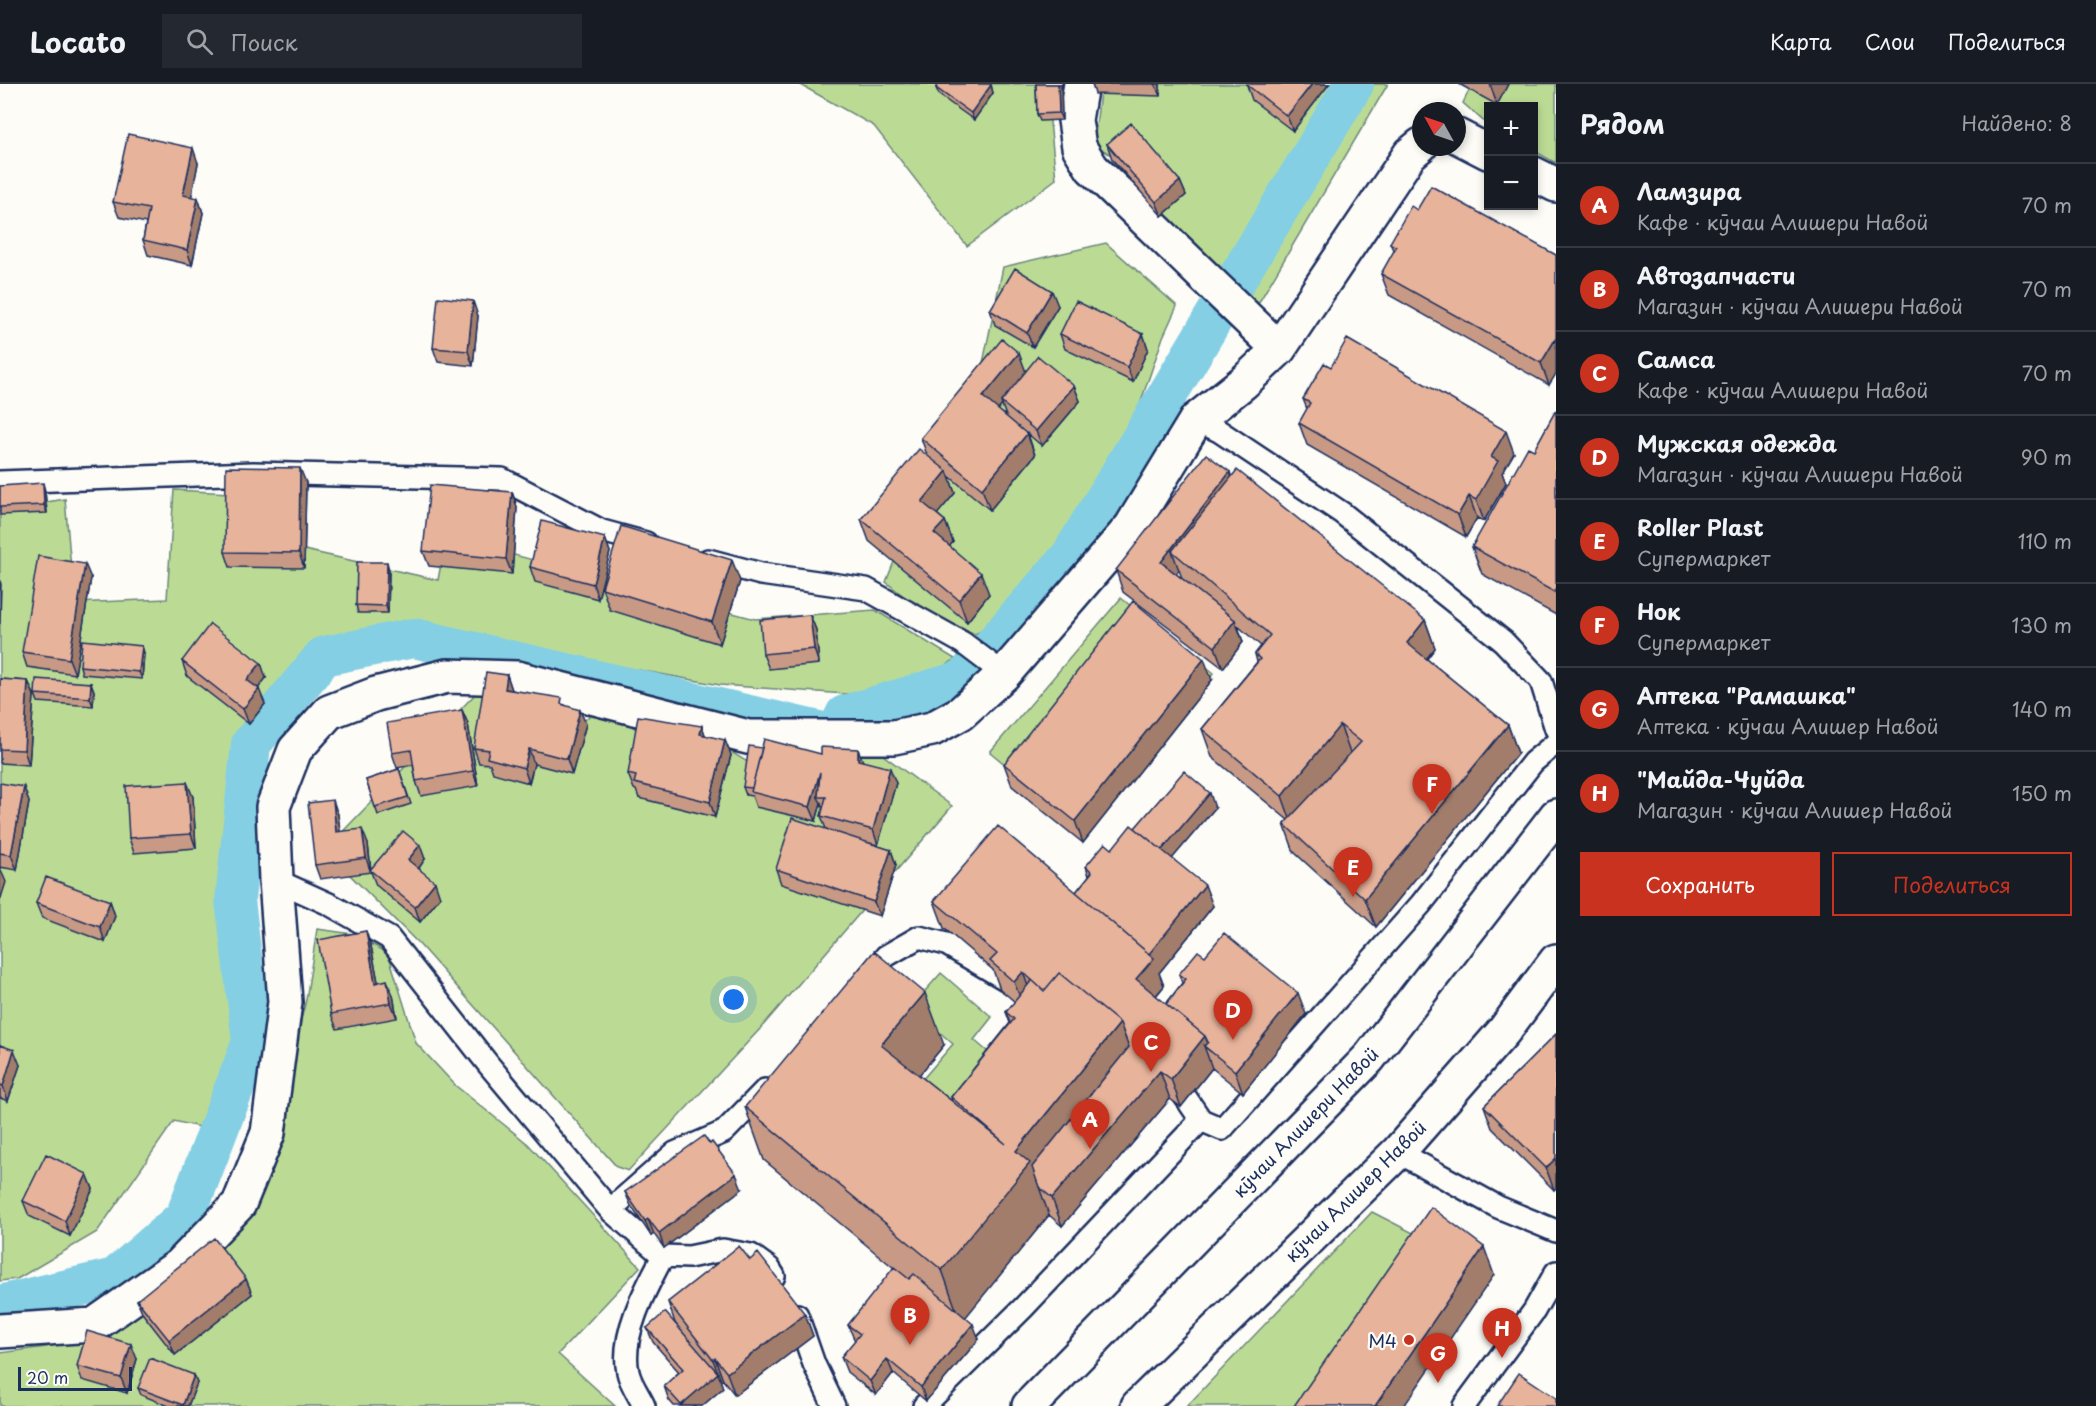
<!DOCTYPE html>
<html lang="ru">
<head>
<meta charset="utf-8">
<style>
  body { margin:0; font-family:"Playpen Sans",sans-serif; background:#242831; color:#f1f3f6 }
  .controls { position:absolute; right:18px; top:18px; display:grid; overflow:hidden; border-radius:0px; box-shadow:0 3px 9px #0003 }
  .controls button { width:54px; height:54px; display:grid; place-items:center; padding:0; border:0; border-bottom:2px solid #363941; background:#171b24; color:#f1f3f6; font:30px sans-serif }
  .compass { position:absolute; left:1412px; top:18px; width:54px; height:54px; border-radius:50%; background:#171b24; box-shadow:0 3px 9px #0003; rotate:310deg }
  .scale { position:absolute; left:18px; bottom:15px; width:114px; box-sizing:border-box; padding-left:6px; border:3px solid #1b2f5e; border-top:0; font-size:16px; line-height:21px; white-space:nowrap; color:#1b2f5e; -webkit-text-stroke:4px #fdfcf7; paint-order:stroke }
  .you { position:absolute; left:734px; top:916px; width:21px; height:21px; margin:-15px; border:4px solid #fff; border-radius:50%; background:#1a73e8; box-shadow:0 0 0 9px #1a73e833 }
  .badge { display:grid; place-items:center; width:39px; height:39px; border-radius:50%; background:#c8321e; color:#fff; font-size:20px; font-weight:700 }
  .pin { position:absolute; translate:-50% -50px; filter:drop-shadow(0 2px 3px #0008) }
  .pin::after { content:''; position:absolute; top:32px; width:21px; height:18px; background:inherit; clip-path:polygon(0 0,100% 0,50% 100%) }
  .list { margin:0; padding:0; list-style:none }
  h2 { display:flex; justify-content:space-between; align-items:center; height:78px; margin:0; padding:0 24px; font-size:26px }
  h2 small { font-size:20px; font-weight:400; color:#9ea1a6 }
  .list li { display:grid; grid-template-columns:39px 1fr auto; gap:18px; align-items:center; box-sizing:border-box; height:84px; padding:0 24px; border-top:2px solid #363941 }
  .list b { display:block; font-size:22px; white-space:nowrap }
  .list p { margin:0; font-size:20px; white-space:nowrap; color:#9ea1a6 }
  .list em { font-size:20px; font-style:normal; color:#9ea1a6 }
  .actions { display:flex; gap:12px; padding:18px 24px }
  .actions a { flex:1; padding:14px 0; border:2px solid #c8321e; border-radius:0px; text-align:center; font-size:21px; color:#c8321e }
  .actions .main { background:#c8321e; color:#fff }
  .icon { flex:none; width:33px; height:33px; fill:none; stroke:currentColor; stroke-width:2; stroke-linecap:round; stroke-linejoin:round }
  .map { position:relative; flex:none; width:1556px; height:1322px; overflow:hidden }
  header { display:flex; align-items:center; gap:36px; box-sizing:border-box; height:84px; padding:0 30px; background:#171b24; border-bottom:2px solid #363941 }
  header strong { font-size:28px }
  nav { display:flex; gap:33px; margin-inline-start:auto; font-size:21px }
  .search { width:420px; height:54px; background:#242831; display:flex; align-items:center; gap:15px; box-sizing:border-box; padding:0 21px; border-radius:0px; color:#9ea1a6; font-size:22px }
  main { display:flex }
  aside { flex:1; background:#171b24 }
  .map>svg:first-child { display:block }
</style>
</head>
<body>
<header>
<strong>Locato</strong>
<div class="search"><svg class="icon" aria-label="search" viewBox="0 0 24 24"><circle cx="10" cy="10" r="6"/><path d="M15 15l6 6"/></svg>Поиск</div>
<nav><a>Карта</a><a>Слои</a><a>Поделиться</a></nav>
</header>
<main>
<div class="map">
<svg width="1556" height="1322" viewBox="0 0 1556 1322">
  <rect width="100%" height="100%" fill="#fdfcf7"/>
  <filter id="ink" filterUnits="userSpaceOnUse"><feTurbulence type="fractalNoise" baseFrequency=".0167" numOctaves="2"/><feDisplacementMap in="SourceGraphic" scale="12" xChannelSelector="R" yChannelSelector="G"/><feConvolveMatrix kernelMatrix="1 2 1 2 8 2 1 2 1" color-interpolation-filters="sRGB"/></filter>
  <g filter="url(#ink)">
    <path fill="#bbdb95" stroke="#6b857a" stroke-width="1.5" d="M799,0H1046L1056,95L967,162L874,42Z
      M1101,0H1388L1255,225L1143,120L1156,100L1094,60Z
      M1472,0H1556V79L1534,67V22H1488V41L1463,19Z
      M1106,159L1177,222L1163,253L1115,393L1018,529L975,550L921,526L886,498L908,442L968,351L1003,183Z
      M174,406L248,410L278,460L438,496L446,453L755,535L875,526L955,575L901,614L720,601L417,545L318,564L236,667L221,813L239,958L221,1048L174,1037L97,1148L17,1195L0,1197V426L65,415L74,519L167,515Z
      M1121,514L1214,589L1143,674L1018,691L990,668Z
      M482,603L554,667L600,621L687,679L701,649L805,714L864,657L952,722L760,945L628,1087L617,1083L419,860L325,766Z
      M317,845L353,850L388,869L416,959L456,1002L528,1060L640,1183L558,1270L615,1322H0V1269L46,1263L86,1253L164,1201L252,1129L306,916Z
      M941,889L992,933L974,956L1002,980L982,1074L909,1011L953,960L911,923Z
      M1372,1128L1421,1153L1305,1322H1187Z"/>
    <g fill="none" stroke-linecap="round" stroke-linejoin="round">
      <path stroke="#84cfe4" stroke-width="40" d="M0,1221L115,1194L185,1133L252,958L235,816L251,660L324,572L414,554L836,651L845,631L963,596L1070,473L1354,0"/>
      <defs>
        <path id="service" d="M1196,336L1219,347L1342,429L1503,557L1541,597L1556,645
          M0,398L253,389L502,395L602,447L646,459
          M708,476L761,490L866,505L963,559L1004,590
          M276,796L329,820L389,854L488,980L610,1126L663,1172L689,1173L723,1166L751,1171L769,1184L774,1192
          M865,897L886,872L919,853L946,860L1017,902
          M1171,992L1201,1036
          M1398,1068L1498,1123L1556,1147
          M610,1126L675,1069L724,1048L765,1006
          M797,1231L814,1280L834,1322
          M644,1322C639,1311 630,1299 628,1288C620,1251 646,1204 663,1172
          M924,1322L1023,1224L1201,1036L1222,1045L1421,820L1533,678L1556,659
          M1464,1322L1534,1227L1556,1188"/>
        <path id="minor" d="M1457,52L1488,68
          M1534,90L1556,101
          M1279,265L1410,70L1421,61
          M0,1247L94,1241L180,1181L239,1120L268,1049L285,918L276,796L273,723L295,666L329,628L376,610L447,592L517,594L748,653H894L932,645L961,629L1004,590L1131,443L1196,336L1244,298L1279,265L1092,84L1079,63L1075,36L1081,0"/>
        <path id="tertiary" d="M1029,1322L1369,974L1556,732
          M1138,1322L1398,1068L1504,947L1556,877"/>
      </defs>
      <use href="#service" stroke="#1b2f5e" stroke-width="26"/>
      <use href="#minor" stroke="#1b2f5e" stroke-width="38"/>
      <use href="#tertiary" stroke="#1b2f5e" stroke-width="38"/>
      <use href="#service" stroke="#fdfcf7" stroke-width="21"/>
      <use href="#minor" stroke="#fdfcf7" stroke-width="33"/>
      <use href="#tertiary" stroke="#fdfcf7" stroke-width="33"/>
    </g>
    <path fill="#c89a85" stroke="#1b2f5e" stroke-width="1.5" fill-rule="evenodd" d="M1036,0H1061L1062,36L1040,37L1037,30Z
      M1092,0H1160V12L1095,10Z
      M1329,0L1293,47L1252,16L1247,1Z
      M1459,0H1508L1497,21Z
      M991,1L993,9L974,36L939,11L936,4Z
      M1107,60L1180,97L1186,111L1162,132L1112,75Z
      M198,79L191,113L198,114L203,129L192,181L148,171L143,156L146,139L119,133L113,118Z
      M1417,126L1556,171L1549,301L1389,211L1381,190L1394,168L1390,159Z
      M1058,222L1033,263L995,241L990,226Z
      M478,232L473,282L438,278L433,264Z
      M1060,250H1143L1148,265L1133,298L1065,265Z
      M1331,283L1514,369L1502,389L1506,399L1484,437L1477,434L1466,453L1307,361L1299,339L1307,325L1303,315Z
      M1026,287L1074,302L1080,317L1042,362L1028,350L1035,371L990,426L949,392L955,409L937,430L945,437L953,458L949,462L989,510L967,538L869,457L861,435L927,371L921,354ZM1002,321L1006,332L998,326Z
      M1556,326V531L1482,490L1472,463L1534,366Z
      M1231,393L1425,536L1435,564L1427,575L1508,641L1518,669L1376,843L1294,768L1284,740L1288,736L1212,673L1202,645L1257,578L1255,570L1261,562L1238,542L1243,558L1223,584L1123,508L1116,486ZM1179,486L1182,494L1176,490Z
      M306,399L304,484L230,483L225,468Z
      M0,402L45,407L47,429L0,431Z
      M512,408L517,423L512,490L429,482L423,467Z
      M605,454L610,468L598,515L535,498L530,483Z
      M389,486L388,529H358L356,521Z
      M91,494L75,590L27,583L22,568Z
      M740,497L720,560L610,526L602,504Z
      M810,531L816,546L819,580L769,585L763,570Z
      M142,562L144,569L142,595L82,590L80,582Z
      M182,577L266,594L258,604L265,620L249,640L187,592Z
      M507,591L512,606L565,621L586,640L572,690L534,680L529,699L493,689L490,680L479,679L474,664Z
      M0,595L28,597L34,611L29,681L0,679Z
      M1212,596L1083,759L1012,702L1004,680Z
      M91,599L94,607L93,622L38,618L35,610Z
      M462,626L468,640L478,702L421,712L416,697L413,681L397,684L392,669Z
      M702,642L705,651L731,671L715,733L639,714L636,706L634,705L628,690Z
      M821,670L862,677L896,699L878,761L864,758L891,766L896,781L880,832L781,800L776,785L826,745L821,732L823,726L821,719L816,737L756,723L752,712L746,711L743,703Z
      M399,685L411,720L378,731L366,696Z
      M0,699L29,718L17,786L0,783Z
      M193,713L196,764L134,769L129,754Z
      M1215,724L1172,774L1213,822L1159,889L1164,902L1156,912L1166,920L1182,899L1179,890L1205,872L1306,930L1243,1009L1212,984L1181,1023L1170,1015L1062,1142L1049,1131L965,1233L979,1255L926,1317L893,1289L876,1311L847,1288L841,1273L855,1257L848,1241L894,1184L764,1076L745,1023L944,961L919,991L952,1017L951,1013L1010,939L1006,928L1015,918L1000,905L993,886L944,844L934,817L1076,808L1089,792L1086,782L1112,765L1135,744Z
      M338,731L340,748L368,760L371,786L425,775L419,784L440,813L420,838L376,801L371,788L320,795L315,781Z
      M110,817L115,832L105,858L42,834L36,819Z
      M371,862L378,898L393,911L397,934L337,945L331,930Z
      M1556,950V1104L1554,1106L1492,1044L1484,1022Z
      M0,961L20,981L8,1017L0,1014Z
      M87,1090L93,1105L70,1152L29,1132L23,1117Z
      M742,1105L664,1164L654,1150L651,1152L631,1122L625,1108Z
      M750,1176L805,1230L813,1252L735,1311L723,1296L720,1297L723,1304L702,1322H674L669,1316L664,1302L679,1288L653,1258L647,1244L685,1252L675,1239L668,1218Z
      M246,1195L252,1210L175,1271L143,1230L137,1216Z
      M137,1275L127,1309L82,1296L77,1282Z
      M197,1299L188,1322H169L141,1311L138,1304Z"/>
    <path fill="#a27d6c" stroke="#1b2f5e" stroke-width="1.5" d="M1058,0H1061L1062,36L1059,29Z
      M1155,0H1160V12Z
      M1312,0H1329L1293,47L1287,32Z
      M1490,0H1508L1497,21Z
      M991,1L993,9L974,36L971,29Z
      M193,64L198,79L189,126L183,111Z
      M1180,97L1186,111L1162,132L1156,118Z
      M198,114L203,129L192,181L187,166Z
      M1052,207L1058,222L1033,263L1027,249Z
      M473,217L478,232L473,282L468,267Z
      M1143,250L1148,265L1133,298L1127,283Z
      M1556,254V290L1549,301L1541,279Z
      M1019,269L1027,291L1001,318L1002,321L991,335L983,313Z
      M1074,302L1080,317L1042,362L1036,347Z
      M1506,347L1514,369L1502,389L1506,399L1484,437L1476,416L1491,373Z
      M1027,350L1035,371L990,426L982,405Z
      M300,384L306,399L304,484L299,469Z
      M947,387L955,409L930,439L922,418Z
      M1230,388L1237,410L1172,467L1179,486L1168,499L1161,478Z
      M43,399L45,407L47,429L44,421Z
      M512,408L517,423L512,490L506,475Z
      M1469,412L1477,434L1466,453L1458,431Z
      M945,437L953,458L942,471L934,449Z
      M605,454L610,468L598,515L593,500Z
      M732,476L740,497L720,560L712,538Z
      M387,478L389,486L388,529L386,522Z
      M85,480L91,494L75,590L69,575Z
      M981,489L989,510L967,538L959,516Z
      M0,497L1,500L0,540Z
      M810,531L816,546L819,580L814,565Z
      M1235,536L1243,558L1223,584L1215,563Z
      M1425,536L1435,564L1417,586L1407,559Z
      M142,562L144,569L142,595L139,588Z
      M1204,575L1212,596L1083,759L1075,737Z
      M261,579L266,594L253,611L247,596Z
      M507,591L512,606L505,605Z
      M28,597L34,611L29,681L24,666Z
      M91,599L94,607L93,622L90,614Z
      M259,605L265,620L249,640L243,625Z
      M462,626L468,640L478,702L473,687Z
      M580,626L586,640L572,690L567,675Z
      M1340,641L1350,669L1292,740L1282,712Z
      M1508,641L1518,669L1376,843L1365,815Z
      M702,642L707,657L700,650Z
      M725,656L731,671L715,733L710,718Z
      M529,665L534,680L529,699L524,684Z
      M858,665L864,680L858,676Z
      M890,684L896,699L878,761L873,746Z
      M820,688L818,713L821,719L816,737L810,723Z
      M187,698L193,713L196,764L191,750Z
      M24,703L29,718L17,786L11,771Z
      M1210,709L1215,724L1165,783L1159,769Z
      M333,716L338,731L342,763L336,748Z
      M362,745L368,760L371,789L366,774Z
      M420,761L425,775L414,791L408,776Z
      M891,766L896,781L880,832L874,818Z
      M0,784L6,798L0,817Z
      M435,798L440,813L420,838L415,823Z
      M1205,801L1213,822L1159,889L1164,902L1146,923L1136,895L1147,872Z
      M110,817L115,832L105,858L100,843Z
      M366,847L371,862L381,913L375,899Z
      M1023,888L1033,916L1025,926L1014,898Z
      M387,896L393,911L397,934L391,919Z
      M925,909L944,961L901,1013L881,961Z
      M1298,909L1306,930L1243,1009L1235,987Z
      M1120,939L1139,991L1039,1103L1049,1131L961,1239L942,1186L1016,1067Z
      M1205,952L1211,968L1204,962L1212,984L1181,1023L1171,995Z
      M14,966L20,981L8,1017L3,1002Z
      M1160,987L1170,1015L1062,1142L1052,1114Z
      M1556,1074V1104L1554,1106L1546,1084Z
      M87,1090L93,1105L70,1152L65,1137Z
      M736,1090L742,1105L664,1164L659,1149Z
      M648,1135L654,1150L651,1152L645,1137Z
      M1484,1163L1494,1191L1404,1322H1375Z
      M246,1195L252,1210L175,1271L169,1256Z
      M805,1230L813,1252L735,1311L727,1289Z
      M973,1240L979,1255L926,1317L921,1303Z
      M131,1260L137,1275L127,1309L121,1294Z
      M715,1274L723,1296L721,1297L713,1276Z
      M887,1275L893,1289L876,1311L870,1297Z
      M718,1289L723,1304L702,1322H681V1321Z
      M194,1291L197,1299L188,1322H183V1321Z"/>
    <path fill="#e8b39b" stroke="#1b2f5e" stroke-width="1.5" d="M939,0H989L991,1L971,29L936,4Z
      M1036,0H1058L1059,29L1037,30Z
      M1247,0H1312L1287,32L1247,1Z
      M1131,39L1180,97L1156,118L1107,60Z
      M128,50L193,64L183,111L198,114L187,166L143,156L149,125L113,118Z
      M1431,102L1556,171V254L1541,279L1381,190L1396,163L1390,159L1411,122L1417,126Z
      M1015,184L1052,207L1027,249L990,226Z
      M438,213L473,217L468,267L433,264Z
      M1076,217L1143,250L1127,283L1060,250Z
      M1002,255L1019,269L983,313L1027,350L982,405L921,354Z
      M1347,255L1506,347L1491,373L1498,377L1476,416L1469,412L1458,431L1299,339L1310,319L1303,315L1324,279L1331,283Z
      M1038,272L1074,302L1036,347L1001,318Z
      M1556,326V509L1472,463L1528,363L1534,366Z
      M919,365L947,387L922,418L945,437L934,449L981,489L959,516L861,435Z
      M1206,370L1230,388L1161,478L1235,536L1215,563L1116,486Z
      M226,383L300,384L299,469L225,468Z
      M1237,386L1425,536L1407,559L1508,641L1365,815L1284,740L1361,658L1340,641L1282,712L1202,645L1260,575L1255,570L1270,551L1172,467Z
      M43,399L44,421L0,423V402Z
      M430,401L512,408L506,475L423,467Z
      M542,437L605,454L593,500L530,483Z
      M621,442L732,476L712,538L602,504Z
      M38,472L85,480L69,575L22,568Z
      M357,478H387L386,522L356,521Z
      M1133,517L1204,575L1075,737L1004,680Z
      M810,531L814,565L763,570L760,536Z
      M210,540L261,579L247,596L259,605L243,625L182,577Z
      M82,556L142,562L139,588L80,582Z
      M486,588L507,591L505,605L562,614L561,620L580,626L567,675L529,665L524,684L487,674L489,666L474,664Z
      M0,595L28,597L24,666L0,665Z
      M36,595L91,599L90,614L35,610Z
      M462,626L473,687L416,697L411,666L392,669L387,639Z
      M638,632L702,642L700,650L725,656L710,718L634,699L636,692L628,690Z
      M764,655L821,670V663L858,665V676L890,684L873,746L821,732L826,713H818L820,688L810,723L751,708Z
      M749,662L762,664L752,704L743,703Z
      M399,685L408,713L375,723L366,696Z
      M1184,687L1210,709L1162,766L1135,744Z
      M187,698L191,750L129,754L126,702Z
      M0,699L24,703L11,771L0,769Z
      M333,716L336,748L362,745L366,774L315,781L308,719Z
      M792,734L891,766L874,818L776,785Z
      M1131,741L1205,801L1149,870L1076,808L1092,788L1086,782L1105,759L1112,765Z
      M998,742L1154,874L1136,895L1205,952L1171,995L1160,987L1052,1114L1039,1103L1032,1083L1129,963L1120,939L1059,889L1044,907L1023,888L1014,898L990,877L997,870L934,817Z
      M403,747L420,761L408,776L435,798L415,823L370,786Z
      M46,793L110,817L100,843L36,819Z
      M366,847L375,899L387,896L391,919L331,930L318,856Z
      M1224,849L1298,909L1235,987L1204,962L1208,958L1205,952L1166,920L1186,895L1179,890L1198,867L1205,872Z
      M874,867L925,909L881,961L1006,1060L951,1013L1014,935L1006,928L1032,896L1044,907L1059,889L1120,939L1016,1067L1030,1079L942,1186L745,1023Z
      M1556,950V1074L1546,1084L1484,1022Z
      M0,961L14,966L3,1002L0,1001Z
      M704,1052L710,1060L712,1058L736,1090L659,1149L648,1135L645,1137L625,1108Z
      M46,1070L87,1090L65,1137L23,1117Z
      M1431,1123L1484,1163L1375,1322H1294Z
      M214,1154L246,1195L169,1256L137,1216Z
      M739,1162L750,1176L758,1169L805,1230L727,1289L715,1274L713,1276L668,1218Z
      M894,1183L909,1195L914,1190L973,1240L921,1303L887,1275L870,1297L841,1273L860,1250L848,1241Z
      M665,1228L718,1289L681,1321L664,1302L683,1285L647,1244Z
      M87,1247L131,1260L121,1294L77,1282Z
      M150,1274L194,1291L183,1321L138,1304Z
      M1519,1289L1556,1314V1322H1497Z"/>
  </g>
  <circle fill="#c8321e" stroke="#fdfcf7" stroke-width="2" cx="1409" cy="1256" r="6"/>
  <g text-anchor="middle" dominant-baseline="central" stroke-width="4.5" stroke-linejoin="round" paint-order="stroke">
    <g font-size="18" fill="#1b2f5e" stroke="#fdfcf7">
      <text transform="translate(1305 1038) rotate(-46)">кӯчаи Алишери Навоӣ</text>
      <text transform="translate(1355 1107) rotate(-45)">кӯчаи Алишер Навоӣ</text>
    </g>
    <g font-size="18" fill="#1b2f5e" stroke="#fdfcf7" text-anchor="end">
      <text x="1397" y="1256">М4</text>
    </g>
  </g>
</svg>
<div class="controls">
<button>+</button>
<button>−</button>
</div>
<svg class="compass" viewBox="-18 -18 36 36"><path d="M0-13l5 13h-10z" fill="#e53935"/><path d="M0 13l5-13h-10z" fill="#9ea1a6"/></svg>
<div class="scale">20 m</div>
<div class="you"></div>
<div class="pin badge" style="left:1090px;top:1065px">A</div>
<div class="pin badge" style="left:910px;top:1261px">B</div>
<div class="pin badge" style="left:1151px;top:988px">C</div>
<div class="pin badge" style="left:1233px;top:956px">D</div>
<div class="pin badge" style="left:1353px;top:813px">E</div>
<div class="pin badge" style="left:1432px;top:730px">F</div>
<div class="pin badge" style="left:1438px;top:1299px">G</div>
<div class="pin badge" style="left:1502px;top:1274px">H</div>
</div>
<aside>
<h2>Рядом<small>Найдено: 8</small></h2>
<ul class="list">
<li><span class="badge">A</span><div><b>Ламзира</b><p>Кафе · кӯчаи Алишери Навоӣ</p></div><em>70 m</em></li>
<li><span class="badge">B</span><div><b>Автозапчасти</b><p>Магазин · кӯчаи Алишери Навоӣ</p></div><em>70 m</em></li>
<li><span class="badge">C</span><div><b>Самса</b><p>Кафе · кӯчаи Алишери Навоӣ</p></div><em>70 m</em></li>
<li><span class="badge">D</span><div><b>Мужская одежда</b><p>Магазин · кӯчаи Алишери Навоӣ</p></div><em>90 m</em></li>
<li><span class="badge">E</span><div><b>Roller Plast</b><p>Супермаркет</p></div><em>110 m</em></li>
<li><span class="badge">F</span><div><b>Нок</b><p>Супермаркет</p></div><em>130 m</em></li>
<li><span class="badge">G</span><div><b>Аптека &quot;Рамашка&quot;</b><p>Аптека · кӯчаи Алишер Навоӣ</p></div><em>140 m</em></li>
<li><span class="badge">H</span><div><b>&quot;Майда-Чуйда</b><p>Магазин · кӯчаи Алишер Навоӣ</p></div><em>150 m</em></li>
</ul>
<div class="actions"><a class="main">Сохранить</a><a>Поделиться</a></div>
</aside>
</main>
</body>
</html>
